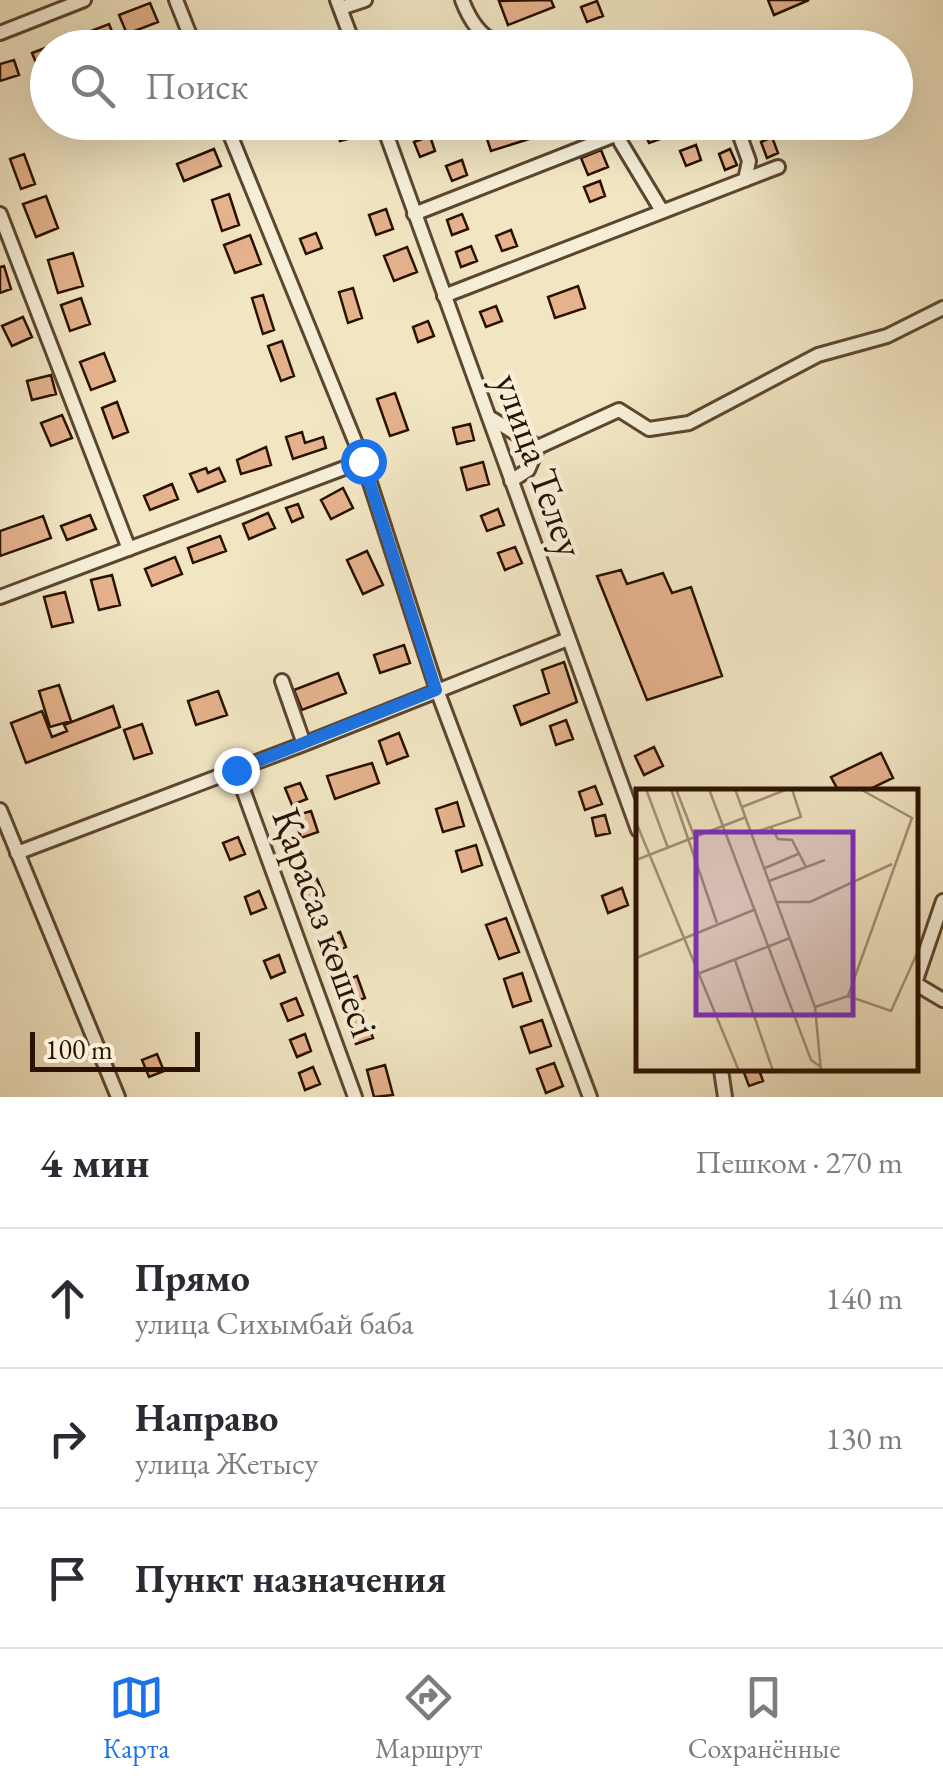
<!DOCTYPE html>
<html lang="ru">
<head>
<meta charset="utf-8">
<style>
  body { margin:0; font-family:"EB Garamond",serif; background:#f2f2f3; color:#2b2b33 }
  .scale { position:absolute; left:30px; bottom:25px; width:170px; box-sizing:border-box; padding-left:10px; border:5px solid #2a1100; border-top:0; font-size:28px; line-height:35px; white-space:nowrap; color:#2a1100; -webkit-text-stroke:8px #f6eed7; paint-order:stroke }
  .stop { position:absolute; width:30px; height:30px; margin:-22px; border:8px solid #1a73e8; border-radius:50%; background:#fff }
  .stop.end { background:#1a73e8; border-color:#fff; box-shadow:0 2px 10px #0008 }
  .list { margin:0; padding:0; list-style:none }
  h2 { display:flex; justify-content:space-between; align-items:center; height:130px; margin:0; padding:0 40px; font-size:42px }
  h2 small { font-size:32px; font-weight:400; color:#7c7c81 }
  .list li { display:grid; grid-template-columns:65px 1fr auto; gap:30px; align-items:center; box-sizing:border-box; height:140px; padding:0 40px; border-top:2px solid #e1e1e2 }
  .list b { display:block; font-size:38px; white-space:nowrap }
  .list p { margin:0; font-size:32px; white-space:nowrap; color:#7c7c81 }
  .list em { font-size:32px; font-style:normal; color:#7c7c81 }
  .icon { flex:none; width:55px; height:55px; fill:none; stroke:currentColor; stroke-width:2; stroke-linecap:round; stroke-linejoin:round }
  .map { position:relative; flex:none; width:943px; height:1097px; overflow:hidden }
  .search { position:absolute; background:#fff; box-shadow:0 10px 40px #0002; left:30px; right:30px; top:30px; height:110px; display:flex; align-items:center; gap:25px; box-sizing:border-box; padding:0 35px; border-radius:55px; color:#7c7c81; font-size:38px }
  .sheet { height:550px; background:#fff }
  nav { display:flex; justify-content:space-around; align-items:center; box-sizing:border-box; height:140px; border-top:2px solid #e1e1e2; background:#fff; font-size:28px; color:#7c7c81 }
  nav a { display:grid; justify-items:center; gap:5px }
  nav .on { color:#1a73e8 }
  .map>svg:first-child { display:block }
</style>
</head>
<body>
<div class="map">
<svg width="943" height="1097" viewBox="0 0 943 1097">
  <rect width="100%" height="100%" fill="#f1e5c2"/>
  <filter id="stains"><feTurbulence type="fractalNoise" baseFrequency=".002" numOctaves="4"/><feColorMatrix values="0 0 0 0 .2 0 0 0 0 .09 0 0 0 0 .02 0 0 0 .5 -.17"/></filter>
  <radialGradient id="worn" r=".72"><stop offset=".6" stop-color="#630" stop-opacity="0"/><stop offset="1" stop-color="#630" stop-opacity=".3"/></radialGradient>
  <path fill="#e4b28c" stroke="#2a1100" stroke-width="2.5" d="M551,0L554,7L508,25L499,1Z
    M768,0H809L774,15Z
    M597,1L603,16L587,22L581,7Z
    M150,3L158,22L127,34L119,15Z
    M109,24L117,44L108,48H83L78,36Z
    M627,35L632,48H614L612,41Z
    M61,42L63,48H48V69L40,72L32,53Z
    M14,60L19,75L0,81V64Z
    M334,122H355L359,136L340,141Z
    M517,122H566L567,127L491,151L485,133Z
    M660,122L666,137L649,143L641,124Z
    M430,136L435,151L420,157L414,142Z
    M772,137L778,153L767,158L761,142Z
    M696,145L701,160L686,166L680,151Z
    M214,149L221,166L184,181L177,164Z
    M730,149L737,165L725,170L719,154Z
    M601,150L608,167L588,175L581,158Z
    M24,154L35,184L21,189L10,159Z
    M462,160L467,175L452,181L446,166Z
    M600,181L605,196L590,202L584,187Z
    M229,194L239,225L222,231L212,200Z
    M46,196L58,228L36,237L23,204Z
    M386,209L393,229L376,235L369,215Z
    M462,214L468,229L452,235L447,220Z
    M511,230L517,246L502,251L496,236Z
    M316,233L322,248L306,254L300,239Z
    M250,235L261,264L235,273L224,245Z
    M471,246L477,261L461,267L456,252Z
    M407,247L417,272L394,281L384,256Z
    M73,253L83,286L58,293L48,260Z
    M4,266L11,289L0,293V267Z
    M578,286L585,308L555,318L548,297Z
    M353,288L362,318L348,323L339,292Z
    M263,295L274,330L263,334L252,298Z
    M81,298L90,324L70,331L61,305Z
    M496,306L502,321L486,327L480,312Z
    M23,317L32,337L12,346L2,326Z
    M428,321L434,336L418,342L413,327Z
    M282,341L294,376L281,381L268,346Z
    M104,353L115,381L91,390L80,362Z
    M51,375L56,394L32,400L27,381Z
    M395,393L408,430L390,436L377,399Z
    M117,402L128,432L113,438L102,408Z
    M62,415L72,438L51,446L41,423Z
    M470,424L474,440L457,444L453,428Z
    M302,432L305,443L323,437L326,448L293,459L286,437Z
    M266,447L271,465L241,474L237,460Z
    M483,462L489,484L467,490L461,468Z
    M206,468L208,473L219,468L225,481L198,492L190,474Z
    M172,484L178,499L150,510L144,496Z
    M343,488L353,508L331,519L321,500Z
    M298,504L303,517L292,522L286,508Z
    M498,509L504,525L487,531L481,516Z
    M268,513L275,528L249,539L243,524Z
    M90,515L96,529L67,540L61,526Z
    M43,516L51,538L0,556V531Z
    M220,536L226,551L193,563L188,548Z
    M515,547L522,563L505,570L498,553Z
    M367,551L383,585L363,594L347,560Z
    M175,557L182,574L152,586L145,569Z
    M621,570L627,584L663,573L672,593L691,587L722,676L647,700L597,576Z
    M112,575L120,605L99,610L91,580Z
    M65,592L73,622L52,627L44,597Z
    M404,645L410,663L380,673L374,655Z
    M564,662L577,702L521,725L514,706L549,693L542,670Z
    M338,673L346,693L302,710L294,690Z
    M59,685L71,721L50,727L39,691Z
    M218,691L227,715L196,725L188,701Z
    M113,706L120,727L26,763L11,723L42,711L52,737L67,731L64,725Z
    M566,720L573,739L556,745L550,726Z
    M142,724L152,753L134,759L124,730Z
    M399,733L408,756L387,764L379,741Z
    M654,747L663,766L644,775L635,756Z
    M881,753L893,778L864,792H839L831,777Z
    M372,763L379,783L335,799L327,776Z
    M300,783L307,799L292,805L285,788Z
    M595,786L602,804L585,810L579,792Z
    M457,802L464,826L443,832L436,809Z
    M311,811L318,832L301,838L294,816Z
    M605,815L610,833L596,836L592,818Z
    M238,837L245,854L230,860L223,843Z
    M476,845L482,865L462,872L456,851Z
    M317,879L324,895L306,903L299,887Z
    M622,888L628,905L608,913L602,896Z
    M259,891L266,908L251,914L245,897Z
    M506,918L519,952L499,959L486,925Z
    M340,932L346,947L324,955L319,941Z
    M279,955L285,972L271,978L264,961Z
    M522,973L531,1001L513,1007L504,979Z
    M357,976L365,998L345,1005L337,984Z
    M296,998L303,1015L288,1021L281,1004Z
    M363,1012L373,1038L356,1044L346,1019Z
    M542,1020L551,1046L530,1053L521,1027Z
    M305,1034L311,1051L297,1057L290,1040Z
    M157,1054L164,1071L149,1077L142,1060Z
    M554,1063L563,1086L546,1093L537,1069Z
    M385,1065L393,1095L374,1097L367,1070Z
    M313,1067L320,1084L305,1090L299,1073Z
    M743,1070H759L763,1081L749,1086Z"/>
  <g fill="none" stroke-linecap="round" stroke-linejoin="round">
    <defs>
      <path id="minor" d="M176,0L195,48
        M337,0L355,48
        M462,0C487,65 521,40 579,48
        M341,8L365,0
        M0,33L84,0
        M453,48L484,36
        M225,122L363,461L437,690L590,1097
        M382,122L638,830
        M613,122L621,143L662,211
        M735,122L749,161L745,180
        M0,214L129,549
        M414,214L618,134
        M444,296L778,167
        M489,417L538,447L619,410L649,429L689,423L818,355L887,336L943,308
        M511,481L528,470L538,447
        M0,597L363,461
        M282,681L304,744
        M236,770L355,1097
        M0,810L118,1097
        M17,853L304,744L568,639
        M916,980L943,901
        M916,984L943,1000
        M721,1070L725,1097"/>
    </defs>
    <use href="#minor" stroke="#5c4630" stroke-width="18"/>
    <use href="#minor" stroke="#f6eed7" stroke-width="12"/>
  </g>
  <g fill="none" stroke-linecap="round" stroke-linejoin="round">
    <path stroke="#1a73e8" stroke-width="12" d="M236,770L436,690L363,461"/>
  </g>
  <g text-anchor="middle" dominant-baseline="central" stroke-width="9" stroke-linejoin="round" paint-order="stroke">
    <g font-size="40" fill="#2a1100" stroke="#f6eed7">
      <text transform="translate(540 465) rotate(70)">улица Телеу</text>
      <text transform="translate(326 922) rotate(70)">Қарасаз көшесі</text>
    </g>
  </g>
  <g transform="translate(636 789)">
    <rect width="282" height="282" fill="#f1e5c2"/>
    <path fill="none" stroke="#a19074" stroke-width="2.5" d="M10,0L32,59M35,0L81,134M40,0L59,49M73,0L175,271L185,278M99,0L179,218L185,282M106,18L152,0M0,33L103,282M135,38L142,50L156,51L170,78M116,44L165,28L156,0M0,71L110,28M129,79L162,65M133,92L189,71M141,113H174L256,75M0,169L120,120M99,171L137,282M64,184L154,149M212,207L276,29L224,0M179,218L212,207L255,222L283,160"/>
    <path fill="#7b2cbf" fill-opacity="0.15" stroke="#7b2cbf" stroke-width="5" d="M60,43H217V226H60Z"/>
    <rect width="282" height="282" fill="none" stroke="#2a1100" stroke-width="5"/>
  </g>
  <rect width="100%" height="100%" filter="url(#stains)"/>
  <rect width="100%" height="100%" fill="url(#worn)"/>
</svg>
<div class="scale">100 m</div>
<div class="stop" style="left:363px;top:461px"></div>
<div class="stop end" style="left:236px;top:770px"></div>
<div class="search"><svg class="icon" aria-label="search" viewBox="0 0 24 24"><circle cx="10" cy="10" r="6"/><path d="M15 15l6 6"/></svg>Поиск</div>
</div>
<section class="sheet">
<h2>4 мин<small>Пешком · 270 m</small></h2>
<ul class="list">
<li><svg class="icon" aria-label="ahead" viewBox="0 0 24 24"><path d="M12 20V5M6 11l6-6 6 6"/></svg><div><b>Прямо</b><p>улица Сихымбай баба</p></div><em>140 m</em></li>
<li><svg class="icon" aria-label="right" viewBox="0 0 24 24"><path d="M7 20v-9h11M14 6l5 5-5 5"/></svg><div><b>Направо</b><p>улица Жетысу</p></div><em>130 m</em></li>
<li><svg class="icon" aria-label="arrive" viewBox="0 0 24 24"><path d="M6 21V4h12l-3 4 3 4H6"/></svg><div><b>Пункт назначения</b></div></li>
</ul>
</section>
<nav>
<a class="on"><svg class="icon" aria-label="map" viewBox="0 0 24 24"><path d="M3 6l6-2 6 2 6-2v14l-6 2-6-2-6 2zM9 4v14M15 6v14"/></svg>Карта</a>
<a><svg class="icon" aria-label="directions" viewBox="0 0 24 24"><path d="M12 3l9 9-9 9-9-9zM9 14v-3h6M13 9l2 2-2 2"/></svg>Маршрут</a>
<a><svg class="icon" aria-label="saved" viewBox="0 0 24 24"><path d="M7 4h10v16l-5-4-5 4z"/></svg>Сохранённые</a>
</nav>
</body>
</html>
